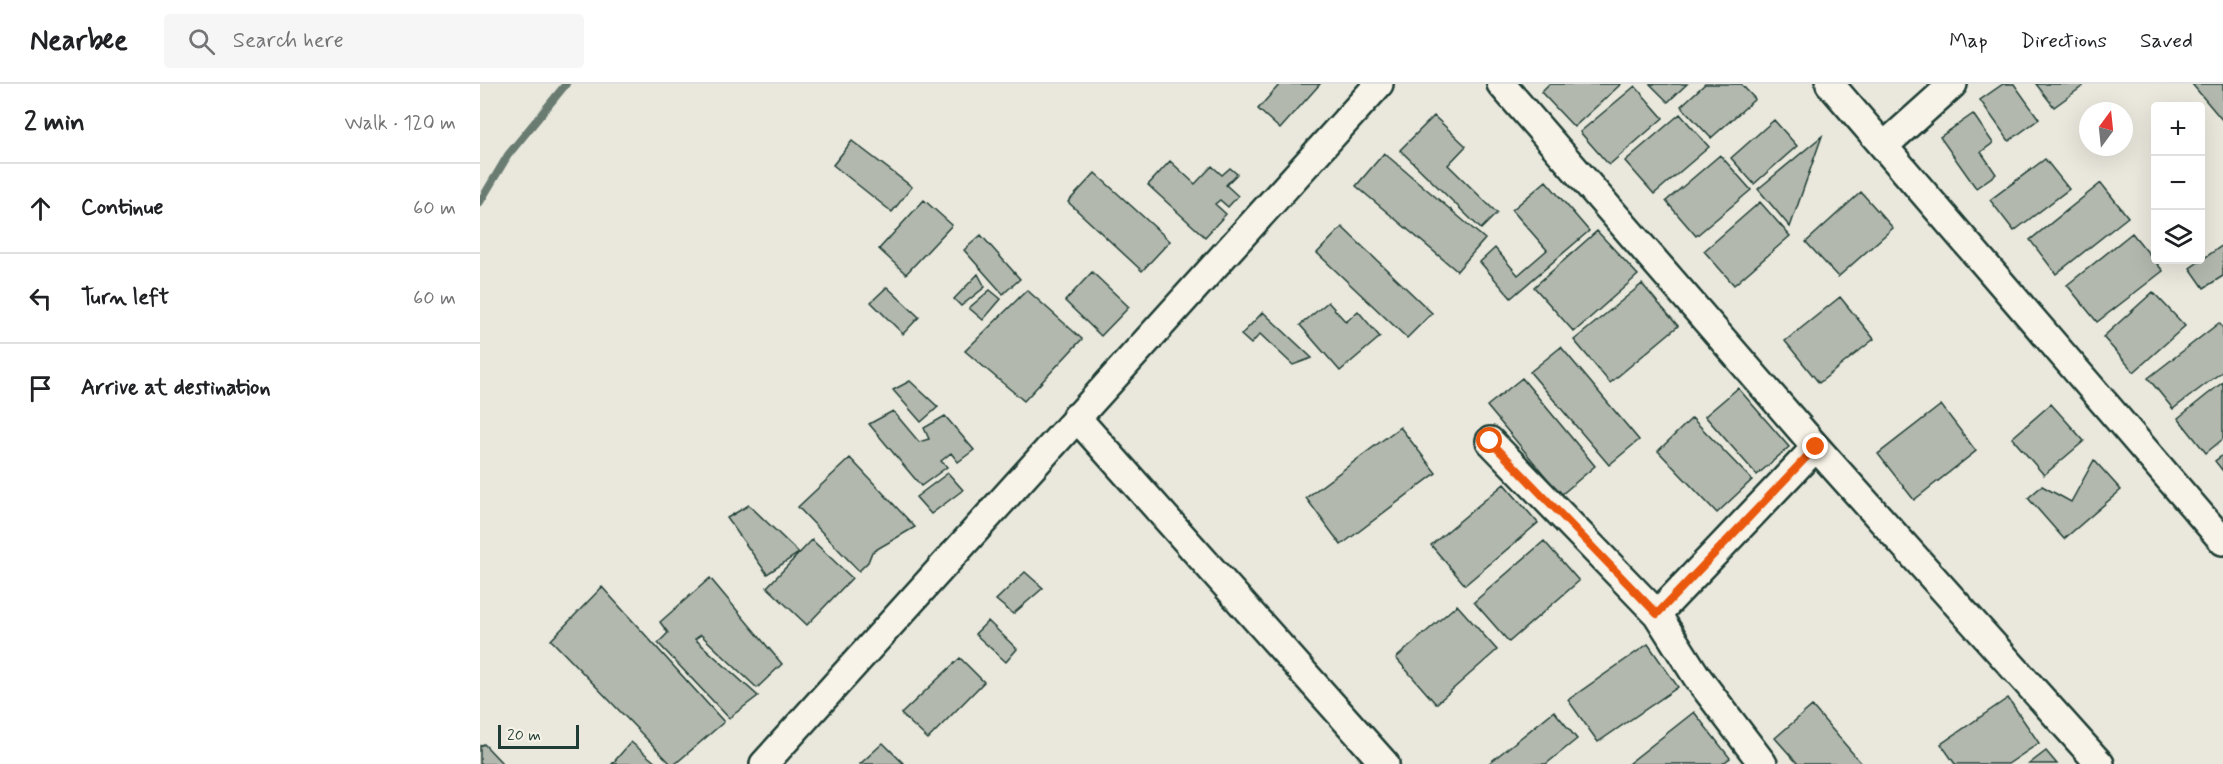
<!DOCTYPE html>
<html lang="en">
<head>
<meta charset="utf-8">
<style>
  body { margin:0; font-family:Mynerve,sans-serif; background:#f6f6f6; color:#202124 }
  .controls { position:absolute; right:18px; top:18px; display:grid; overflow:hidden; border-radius:6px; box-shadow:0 6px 24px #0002 }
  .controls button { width:54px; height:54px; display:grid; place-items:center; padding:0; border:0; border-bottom:2px solid #e0e0e0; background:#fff; color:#202124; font:30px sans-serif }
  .compass { position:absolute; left:1599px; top:18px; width:54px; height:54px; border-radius:50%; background:#fff; box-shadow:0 6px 24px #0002; rotate:15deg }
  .scale { position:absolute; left:18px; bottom:15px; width:81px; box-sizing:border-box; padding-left:6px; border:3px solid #1f3d34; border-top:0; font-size:16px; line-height:21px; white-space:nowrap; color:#1f3d34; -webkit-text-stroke:4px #f7f3e8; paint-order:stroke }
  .stop { position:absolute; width:18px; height:18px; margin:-14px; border:4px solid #ea580c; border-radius:50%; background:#fff }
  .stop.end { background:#ea580c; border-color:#fff; box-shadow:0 2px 6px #0008 }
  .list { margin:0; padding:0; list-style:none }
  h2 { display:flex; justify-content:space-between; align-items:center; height:78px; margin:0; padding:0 24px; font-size:26px }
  h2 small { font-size:20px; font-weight:400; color:#757577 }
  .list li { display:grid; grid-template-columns:39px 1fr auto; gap:18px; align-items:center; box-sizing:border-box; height:90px; padding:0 24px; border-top:2px solid #e0e0e0 }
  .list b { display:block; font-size:22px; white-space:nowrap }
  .list em { font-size:20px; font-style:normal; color:#757577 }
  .icon { flex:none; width:33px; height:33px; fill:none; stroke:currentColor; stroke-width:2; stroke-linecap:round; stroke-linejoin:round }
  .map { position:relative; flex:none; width:1743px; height:680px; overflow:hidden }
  header { display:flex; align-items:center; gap:36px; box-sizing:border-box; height:84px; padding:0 30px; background:#fff; border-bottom:2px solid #e0e0e0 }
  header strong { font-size:28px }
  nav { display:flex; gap:33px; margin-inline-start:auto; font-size:21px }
  .search { width:420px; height:54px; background:#f6f6f6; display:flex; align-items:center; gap:15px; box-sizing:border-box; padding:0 21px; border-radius:6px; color:#757577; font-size:22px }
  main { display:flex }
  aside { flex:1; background:#fff }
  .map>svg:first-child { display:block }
</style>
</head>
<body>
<header>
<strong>Nearbee</strong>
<div class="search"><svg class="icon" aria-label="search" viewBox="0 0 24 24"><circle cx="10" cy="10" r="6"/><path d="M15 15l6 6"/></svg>Search here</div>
<nav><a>Map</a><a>Directions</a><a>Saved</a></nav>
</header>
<main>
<aside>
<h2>2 min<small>Walk · 120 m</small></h2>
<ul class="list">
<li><svg class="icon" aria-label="ahead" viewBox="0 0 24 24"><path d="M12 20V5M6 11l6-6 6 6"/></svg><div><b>Continue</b></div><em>60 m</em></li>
<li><svg class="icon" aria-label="left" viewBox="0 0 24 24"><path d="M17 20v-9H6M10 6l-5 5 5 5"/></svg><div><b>Turn left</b></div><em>60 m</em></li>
<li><svg class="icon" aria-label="arrive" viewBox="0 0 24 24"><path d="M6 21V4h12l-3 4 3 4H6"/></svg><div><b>Arrive at destination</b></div></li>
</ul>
</aside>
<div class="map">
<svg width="1743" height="680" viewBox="0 0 1743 680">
  <rect width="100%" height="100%" fill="#eae8dd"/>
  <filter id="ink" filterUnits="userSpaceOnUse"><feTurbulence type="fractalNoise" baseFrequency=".0167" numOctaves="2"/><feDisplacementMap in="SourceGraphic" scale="12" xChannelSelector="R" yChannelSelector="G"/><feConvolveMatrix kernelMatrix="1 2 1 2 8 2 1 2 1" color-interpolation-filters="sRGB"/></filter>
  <g filter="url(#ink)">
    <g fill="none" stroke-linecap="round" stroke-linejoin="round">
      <path stroke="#6a7c72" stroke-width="8" d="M0,118L28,71L86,0"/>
    </g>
    <path fill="#b2b8ae" stroke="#1f3d34" stroke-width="1.5" d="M800,0H840L800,45L778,25Z
      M1069,0H1141L1094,43L1061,8Z
      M1170,0H1207L1188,18Z
      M1225,0H1261L1275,15L1231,54L1201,22Z
      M1523,0H1534L1559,35L1529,57L1500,16Z
      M1556,0H1602L1603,2L1574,23Z
      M1712,0H1743V37Z
      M1155,2L1183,34L1129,81L1100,48Z
      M1200,30L1229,63L1174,110L1145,77Z
      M1493,30L1513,59L1501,68L1516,90L1496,104L1460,53Z
      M954,32L986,62L968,81L1017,129L1001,145L920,66Z
      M1294,36L1317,62L1274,100L1251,74Z
      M1342,52L1310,143L1278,105Z
      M372,57L432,103L412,128L353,81Z
      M904,69L1005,155L977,187L876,102Z
      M1240,71L1271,106L1216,152L1186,117Z
      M1565,75L1589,105L1534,147L1510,116Z
      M690,77L715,100L732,82L742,91L750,84L757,90L746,101L758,112L748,123L740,116L735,120L746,130L725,153L668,101Z
      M615,89L690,157L662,187L588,118Z
      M1066,97L1109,147L1031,214L1000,178L1015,164L1038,191L1067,166L1032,126Z
      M1621,99L1648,133L1576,190L1550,156Z
      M1381,108L1413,144L1358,193L1326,158Z
      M444,116L472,141L426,190L399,165Z
      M1280,118L1310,152L1254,201L1224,167Z
      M862,143L952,229L927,254L837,169Z
      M1117,147L1158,191L1094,248L1054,203Z
      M1652,149L1683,187L1617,238L1587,201Z
      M501,151L540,195L523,210L484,166Z
      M1743,161V192L1724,204L1710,184Z
      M612,188L649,223L621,252L585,217Z
      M498,190L505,203L481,222L474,215Z
      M1162,200L1198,242L1130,299L1094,256Z
      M407,203L439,233L423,250L391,218Z
      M510,206L521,215L503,236L489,224Z
      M547,206L602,255L544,317L485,267Z
      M1673,208L1705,242L1654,288L1623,253Z
      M1360,213L1394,255L1339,299L1305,257Z
      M848,218L866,238L878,227L900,253L860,287L820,241Z
      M783,228L832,274L813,281L780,250L771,260L761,251Z
      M1739,239L1743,244V287L1693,325L1668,294Z
      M1081,263L1159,356L1129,381L1050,288Z
      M1042,294L1115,382L1081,411L1007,322Z
      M430,297L458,323L441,338L413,306Z
      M1743,298V355L1726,369L1698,334Z
      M1258,304L1309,363L1277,391L1225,332Z
      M1571,320L1604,357L1564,391L1532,354Z
      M1461,321L1496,367L1434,416L1398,370Z
      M413,327L439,358L449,355L444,344L465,332L494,366L478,378L471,369L461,377L467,383L441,402L389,340Z
      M1212,334L1272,396L1237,429L1178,367Z
      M920,343L956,389L861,461L826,414Z
      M1743,371V387L1735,377Z
      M370,374L435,443L392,468L388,478L379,487L318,423Z
      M1614,376L1641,406L1584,455L1548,414L1562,402L1591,418Z
      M468,389L483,406L451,430L436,413Z
      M1024,400L1058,439L985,501L951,461Z
      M269,421L319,469L287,490L247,434Z
      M332,456L372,494L327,541L287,503Z
      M1064,457L1099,497L1029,558L994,518Z
      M545,488L563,504L533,530L516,516Z
      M230,494L302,580L277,604L221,551L215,555L278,612L249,634L178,559L188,549L180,538Z
      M122,503L244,638L195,680H191L71,556Z
      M977,521L1017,566L956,620L916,574Z
      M508,537L537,565L526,578L495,550Z
      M1168,560L1198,603L1118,658L1088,616Z
      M480,574L504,598L448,655L421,630Z
      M1528,614L1559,659L1528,680H1475L1461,660Z
      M1332,622L1382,680H1318L1295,654Z
      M1074,627L1097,655L1066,680H1008Z
      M1214,628L1250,674L1242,680H1148Z
      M151,658L177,680H132Z
      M403,659L424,680H380Z
      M4,660L23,680H0V662Z
      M1566,667L1577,680H1549Z"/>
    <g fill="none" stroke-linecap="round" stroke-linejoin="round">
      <defs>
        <path id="street" d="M1021,0L1336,363L1620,680
          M1350,0L1743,457
          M1404,62L1473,0
          M596,333L905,680
          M1010,357L1177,530
          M284,680L899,0
          M1283,680L1217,593L1177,530L1336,363"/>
      </defs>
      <use href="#street" stroke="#1f3d34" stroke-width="32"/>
      <use href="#street" stroke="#f7f3e8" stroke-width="27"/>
    </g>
  </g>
  <g fill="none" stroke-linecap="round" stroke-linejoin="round" filter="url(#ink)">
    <path stroke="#ea580c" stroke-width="8" d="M1010,357L1177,530L1336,363"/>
  </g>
</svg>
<div class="controls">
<button>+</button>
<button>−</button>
<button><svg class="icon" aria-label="layers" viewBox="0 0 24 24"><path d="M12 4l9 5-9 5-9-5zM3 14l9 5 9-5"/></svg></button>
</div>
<svg class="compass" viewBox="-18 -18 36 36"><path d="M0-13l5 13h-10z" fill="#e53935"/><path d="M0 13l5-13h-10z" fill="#757577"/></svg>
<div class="scale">20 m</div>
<div class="stop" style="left:1010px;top:357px"></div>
<div class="stop end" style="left:1336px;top:363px"></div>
</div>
</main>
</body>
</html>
